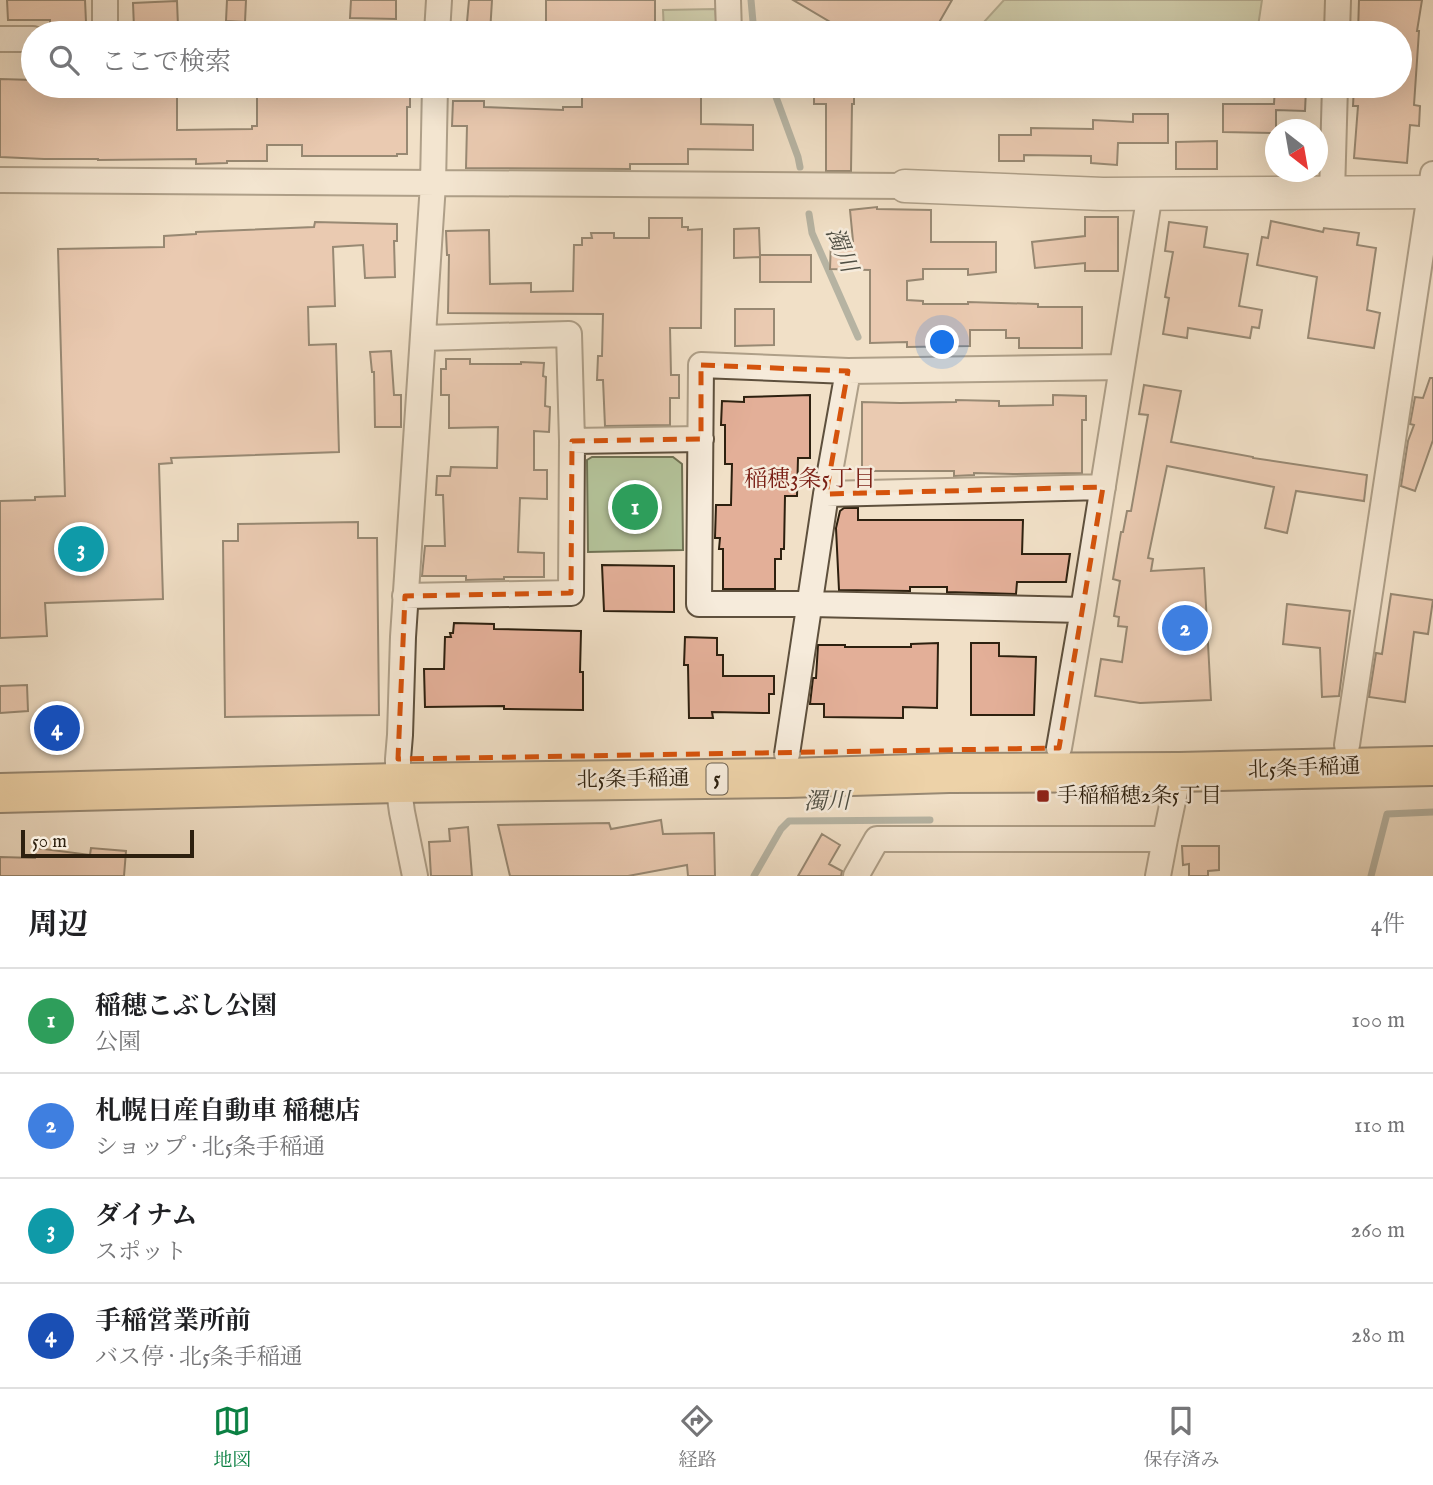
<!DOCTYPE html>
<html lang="ja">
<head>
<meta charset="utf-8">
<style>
  body { margin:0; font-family:"IM FELL English","Noto Serif JP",serif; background:#f2f2f2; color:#202124 }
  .compass { position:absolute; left:1265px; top:119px; width:63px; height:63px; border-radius:50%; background:#fff; box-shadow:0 7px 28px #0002; rotate:149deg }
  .scale { position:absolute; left:21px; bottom:18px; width:173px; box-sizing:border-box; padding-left:7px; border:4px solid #2d200f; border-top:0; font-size:19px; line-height:24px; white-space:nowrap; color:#2d200f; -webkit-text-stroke:5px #f6ebdb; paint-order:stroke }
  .you { position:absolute; left:943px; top:343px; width:24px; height:24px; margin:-18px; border:5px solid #fff; border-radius:50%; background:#1a73e8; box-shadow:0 0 0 10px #1a73e833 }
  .badge { display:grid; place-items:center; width:46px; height:46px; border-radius:50%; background:#0b8043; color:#fff; font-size:23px; font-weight:700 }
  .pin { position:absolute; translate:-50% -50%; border:4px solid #fff; box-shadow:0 2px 7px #0006 }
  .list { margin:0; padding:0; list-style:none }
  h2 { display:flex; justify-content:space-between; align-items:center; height:91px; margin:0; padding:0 28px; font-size:30px }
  h2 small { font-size:23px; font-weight:400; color:#757577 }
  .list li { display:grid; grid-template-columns:46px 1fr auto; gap:21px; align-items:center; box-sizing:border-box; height:105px; padding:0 28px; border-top:2px solid #e0e0e0 }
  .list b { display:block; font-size:26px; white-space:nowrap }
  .list p { margin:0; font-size:23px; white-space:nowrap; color:#757577 }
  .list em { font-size:23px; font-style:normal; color:#757577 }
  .icon { flex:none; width:38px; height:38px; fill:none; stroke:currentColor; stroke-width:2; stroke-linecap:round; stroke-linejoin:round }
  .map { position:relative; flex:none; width:1433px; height:876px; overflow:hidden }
  .search { position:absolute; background:#fff; box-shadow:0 7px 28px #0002; left:21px; right:21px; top:21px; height:77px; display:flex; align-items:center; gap:18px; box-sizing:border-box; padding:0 24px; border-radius:38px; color:#757577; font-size:26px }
  .sheet { height:511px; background:#fff }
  nav { display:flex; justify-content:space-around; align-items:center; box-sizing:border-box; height:98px; border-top:2px solid #e0e0e0; background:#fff; font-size:19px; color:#757577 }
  nav a { display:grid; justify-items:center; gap:4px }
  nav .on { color:#0b8043 }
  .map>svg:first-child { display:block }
</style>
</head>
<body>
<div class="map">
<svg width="1433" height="876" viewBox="0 0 1433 876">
  <rect width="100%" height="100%" fill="#f1e0c7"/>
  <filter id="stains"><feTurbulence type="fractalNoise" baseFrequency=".00286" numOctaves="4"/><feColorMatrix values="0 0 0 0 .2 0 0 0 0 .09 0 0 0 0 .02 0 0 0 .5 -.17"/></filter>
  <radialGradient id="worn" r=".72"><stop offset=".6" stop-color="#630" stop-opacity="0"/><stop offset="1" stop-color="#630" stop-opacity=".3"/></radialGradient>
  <path fill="#b4c39a" stroke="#707254" stroke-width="2" d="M1004,0H1262L1257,33H984L983,23Z
    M715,9L717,28L714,33H664L663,10Z
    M592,457H673L682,464L683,550L588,552L587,460Z"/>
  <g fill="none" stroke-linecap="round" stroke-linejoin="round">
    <path stroke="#707d77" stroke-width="7" d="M751,0L754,33
      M772,86L798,157L800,167
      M809,214L812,233L858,337
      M754,876L781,829L789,821L930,820
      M1371,876L1387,814L1433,812"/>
  </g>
  <path fill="#e3af98" stroke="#2d200f" stroke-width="2" d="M7,0H85L86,22L50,23V20H8Z
    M227,0H246L245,22L226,21Z
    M351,0H396V19L350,18Z
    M469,0H492L490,33H466Z
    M546,0H655V33H546Z
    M793,0H952L933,33H849Z
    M1359,0H1422L1417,31H1419L1414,105L1420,106L1419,126L1410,125L1407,163L1354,158L1358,106H1353L1354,86H1400V33H1358Z
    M177,1L178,26L134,28L133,3Z
    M0,79L33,80V86H177V130L252,129V126H257V86H410V107H407V154H397V156H302V145H267V161H227V163L196,164V159L98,160V159H44L0,157Z
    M814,86H854V104H852L851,171H826V104H814Z
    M1275,86H1293V88L1306,89L1305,111L1276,110V133L1223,132V104H1274Z
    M582,94H615V97L656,96L701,97V124L753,125V150L688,149V164H630V169L466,168L467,126H452L453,101H484V107L563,110V107H582Z
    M1133,114H1168V143H1118L1117,165L1091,163V156L1024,155V161H999V135H1031V128L1093,129V120L1133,122Z
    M1217,141V169H1176V142Z
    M877,207V209L931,210V242H996V272L968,275V269H923V279L907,281V300L923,301V304H968V302L1038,304V307H1082V348H1019V338H1006V330H970V346L907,347V342L870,343V270L830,269L831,241H853L850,210Z
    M1085,217H1118V271H1085V263L1035,268L1032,242L1085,236Z
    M649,218H682V227H688V230L702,229L701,328H670L671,375H679V398H670V425L605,426L603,380H597L598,356H602L603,314L448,313L449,255H447L446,231L489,230L490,284L531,283V292L573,291L574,245H582V238H592L591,233H614V238H649Z
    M1271,221L1323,232L1324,228L1359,233L1357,245L1376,248L1367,310L1380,313L1374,348L1308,338L1317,277L1257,265L1262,237L1268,238Z
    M315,222L397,224V241H394L395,277L365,278L363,245L333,247L335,306L308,307L309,345L336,344L339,452L171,458L172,463L159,464L163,599L45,603L47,636L0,638V501L35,500V497L65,496L58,249L164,247V236L196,234V232L314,227Z
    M1169,222L1207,227L1204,247L1248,254L1239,306L1262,310L1259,328L1252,327L1250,338L1188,328L1187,338L1163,334L1169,298L1165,297L1173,252L1165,251Z
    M759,228L760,255H811V282H760V257L734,258V229Z
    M735,309H774V345L735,346Z
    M391,351L394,395H401V427H375L374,372H372L370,352Z
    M446,359H470V364H521V362L544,363L543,376L546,377L545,406L550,407L549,432L534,431V470H547V499L520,498L518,552L544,553V577H504V579L466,580V576H422L425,546H445L443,495H436L437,476H450L451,467L497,468L498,427L449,428V395H441V369H446Z
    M1430,378H1433V440L1415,491L1401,486L1408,441L1414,425L1410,424L1415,397L1423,398Z
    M1144,385L1181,391L1171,442L1253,457V458L1367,475L1364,501L1296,491L1287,533L1265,528L1274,487L1167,466L1148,558L1153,559L1151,571L1204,568L1211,700L1140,703L1095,696L1101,659L1122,662L1127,627L1118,626L1119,617L1114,616L1120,581L1113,579L1121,532H1123L1127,511H1131L1148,415L1139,414Z
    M810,395V458H798L797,496H785L784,549H781V559H775V589H723V549H719L720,538H715L716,505H731L732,464H725V425H721L722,401L744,402V397Z
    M1053,395L1086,396V420H1082V473L1013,474L974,473V475L954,476V471H862V402L900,403L956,402V400L999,401V406L1053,405Z
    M844,508H858V520H1023L1022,554H1070L1066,582H1017L1016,594L947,592V587H910V591L839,590L836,528L840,511Z
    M358,522V538H377L379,715L225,717L223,541H238V524Z
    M602,565L674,566V612L604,611Z
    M1391,594L1433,600L1428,634L1414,632L1405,702L1369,697L1376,653L1382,654Z
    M1287,604L1350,611L1339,696L1322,697L1320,648L1283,644Z
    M454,623L494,624V629L581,631L580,672H583V710L504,709V706L425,707L424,669H444L445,637H451L450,633H453Z
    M685,637L717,638V655H723V676H774V694H769V713L712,712L713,718H689L688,665H684Z
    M938,643L937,708L903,707V718L824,717V704H810L813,678H816L818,645H845V647H911V644Z
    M971,643H999V656L1036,657L1034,715H971Z
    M27,685L28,711L0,713V686Z
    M661,820L663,834L714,833L715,876H688L687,865L628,876H510L498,825L609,823L611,829Z
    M468,827L472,876H431L429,842L450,841L449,829Z
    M822,834L840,845L829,864L842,871L841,876H798Z
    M1182,846H1219V870L1208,871V876H1189V864L1183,865Z
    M36,848L90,855L91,848L126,851L124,876H0V857L35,858Z"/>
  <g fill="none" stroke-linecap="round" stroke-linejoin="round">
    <defs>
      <path id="minor" d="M728,0L729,33
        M105,33V0
        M437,33L439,0
        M1337,33L1338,0
        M0,39H33
        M0,180L905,186
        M1332,193L1335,86
        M572,441L701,439
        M826,494L1103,487
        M405,596L571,593L572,441L569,334L423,338
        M1083,610L811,604H699L701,365L848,371L1122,367
        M1347,745L1433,174
        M1059,748L1083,610L1150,193
        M787,754L826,494L848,371
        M415,876L402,812L398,783V759L400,735L403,637L433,184L435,86
        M856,876L877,839H1165
        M1158,876L1165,839L1179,772"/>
      <path id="tertiary" d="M905,186L1103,194L1433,192"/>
      <path id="trunk" d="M0,793L398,783L787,778L949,773L1179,772L1433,766"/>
    </defs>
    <use href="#minor" stroke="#5e503d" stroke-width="28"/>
    <use href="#tertiary" stroke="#5e503d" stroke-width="35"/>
    <use href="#trunk" stroke="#2d200f" stroke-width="42"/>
    <use href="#minor" stroke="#f6ebdb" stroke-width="24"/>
    <use href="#tertiary" stroke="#f6ebdb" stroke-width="32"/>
    <use href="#trunk" stroke="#e8c084" stroke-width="38"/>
  </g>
  <path d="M0 0H1433V876H0ZM701,365L848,371L826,494L1103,487L1059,748L398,759L405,596L571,593L572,441L701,439Z" fill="#f1e0c7" fill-opacity=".55" fill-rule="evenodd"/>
  <path fill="none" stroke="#d5530c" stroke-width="5" stroke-dasharray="14 9" stroke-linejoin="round" d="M701,365L848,371L826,494L1103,487L1059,748L398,759L405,596L571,593L572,441L701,439Z"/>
  <rect fill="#8f2418" stroke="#f6ebdb" stroke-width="2.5" x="1036" y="789" width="14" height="14" rx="3.5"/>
  <g text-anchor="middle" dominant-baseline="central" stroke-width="5" stroke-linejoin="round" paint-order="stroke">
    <rect fill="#f6ebdb" stroke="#695d4c" stroke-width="2" x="706.5" y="763.5" width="21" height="31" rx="5"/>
    <g font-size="19" font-weight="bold" fill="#2d200f">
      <text x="717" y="779">5</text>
    </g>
    <g font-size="21" fill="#2d200f" stroke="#f6ebdb">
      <text transform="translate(1304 769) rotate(-2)">北5条手稲通</text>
      <text transform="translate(633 780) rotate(-1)">北5条手稲通</text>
    </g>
    <g font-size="21" fill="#2d200f" stroke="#f6ebdb" text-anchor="start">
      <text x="1057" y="796">手稲稲穂2条5丁目</text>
    </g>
    <g font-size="23" font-style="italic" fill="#4e4e43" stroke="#f6ebdb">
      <text transform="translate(841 250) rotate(68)">濁川</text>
      <text transform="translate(827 802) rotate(-1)">濁川</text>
    </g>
    <g font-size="23" fill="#7a1f14" stroke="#f6ebdb">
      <text x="810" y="479">稲穂3条5丁目</text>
    </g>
  </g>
  <rect width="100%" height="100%" filter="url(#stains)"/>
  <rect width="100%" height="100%" fill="url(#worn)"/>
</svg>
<svg class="compass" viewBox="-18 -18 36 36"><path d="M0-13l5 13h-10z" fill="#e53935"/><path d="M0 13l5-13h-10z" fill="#757577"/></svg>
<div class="scale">50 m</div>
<div class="you"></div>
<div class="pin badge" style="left:635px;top:507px;background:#2e9e5b">1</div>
<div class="pin badge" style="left:1185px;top:628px;background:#3f7fe0">2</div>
<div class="pin badge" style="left:81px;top:549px;background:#0f9aa8">3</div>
<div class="pin badge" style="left:57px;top:728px;background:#1a4fb4">4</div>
<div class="search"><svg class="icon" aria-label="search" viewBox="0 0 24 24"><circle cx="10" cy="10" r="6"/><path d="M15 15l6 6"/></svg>ここで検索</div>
</div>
<section class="sheet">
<h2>周辺<small>4件</small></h2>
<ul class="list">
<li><span class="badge" style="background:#2e9e5b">1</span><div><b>稲穂こぶし公園</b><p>公園</p></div><em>100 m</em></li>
<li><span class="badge" style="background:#3f7fe0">2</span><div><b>札幌日産自動車 稲穂店</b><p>ショップ · 北5条手稲通</p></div><em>110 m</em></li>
<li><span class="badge" style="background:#0f9aa8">3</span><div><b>ダイナム</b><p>スポット</p></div><em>260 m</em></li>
<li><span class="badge" style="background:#1a4fb4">4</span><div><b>手稲営業所前</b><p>バス停 · 北5条手稲通</p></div><em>280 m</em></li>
</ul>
</section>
<nav>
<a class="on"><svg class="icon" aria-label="map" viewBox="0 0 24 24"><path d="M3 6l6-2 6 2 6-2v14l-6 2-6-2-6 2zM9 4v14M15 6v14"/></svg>地図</a>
<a><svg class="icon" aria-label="directions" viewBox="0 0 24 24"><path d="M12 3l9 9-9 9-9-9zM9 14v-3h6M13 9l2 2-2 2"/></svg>経路</a>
<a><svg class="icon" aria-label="saved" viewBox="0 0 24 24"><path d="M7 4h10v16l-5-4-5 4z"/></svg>保存済み</a>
</nav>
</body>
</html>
